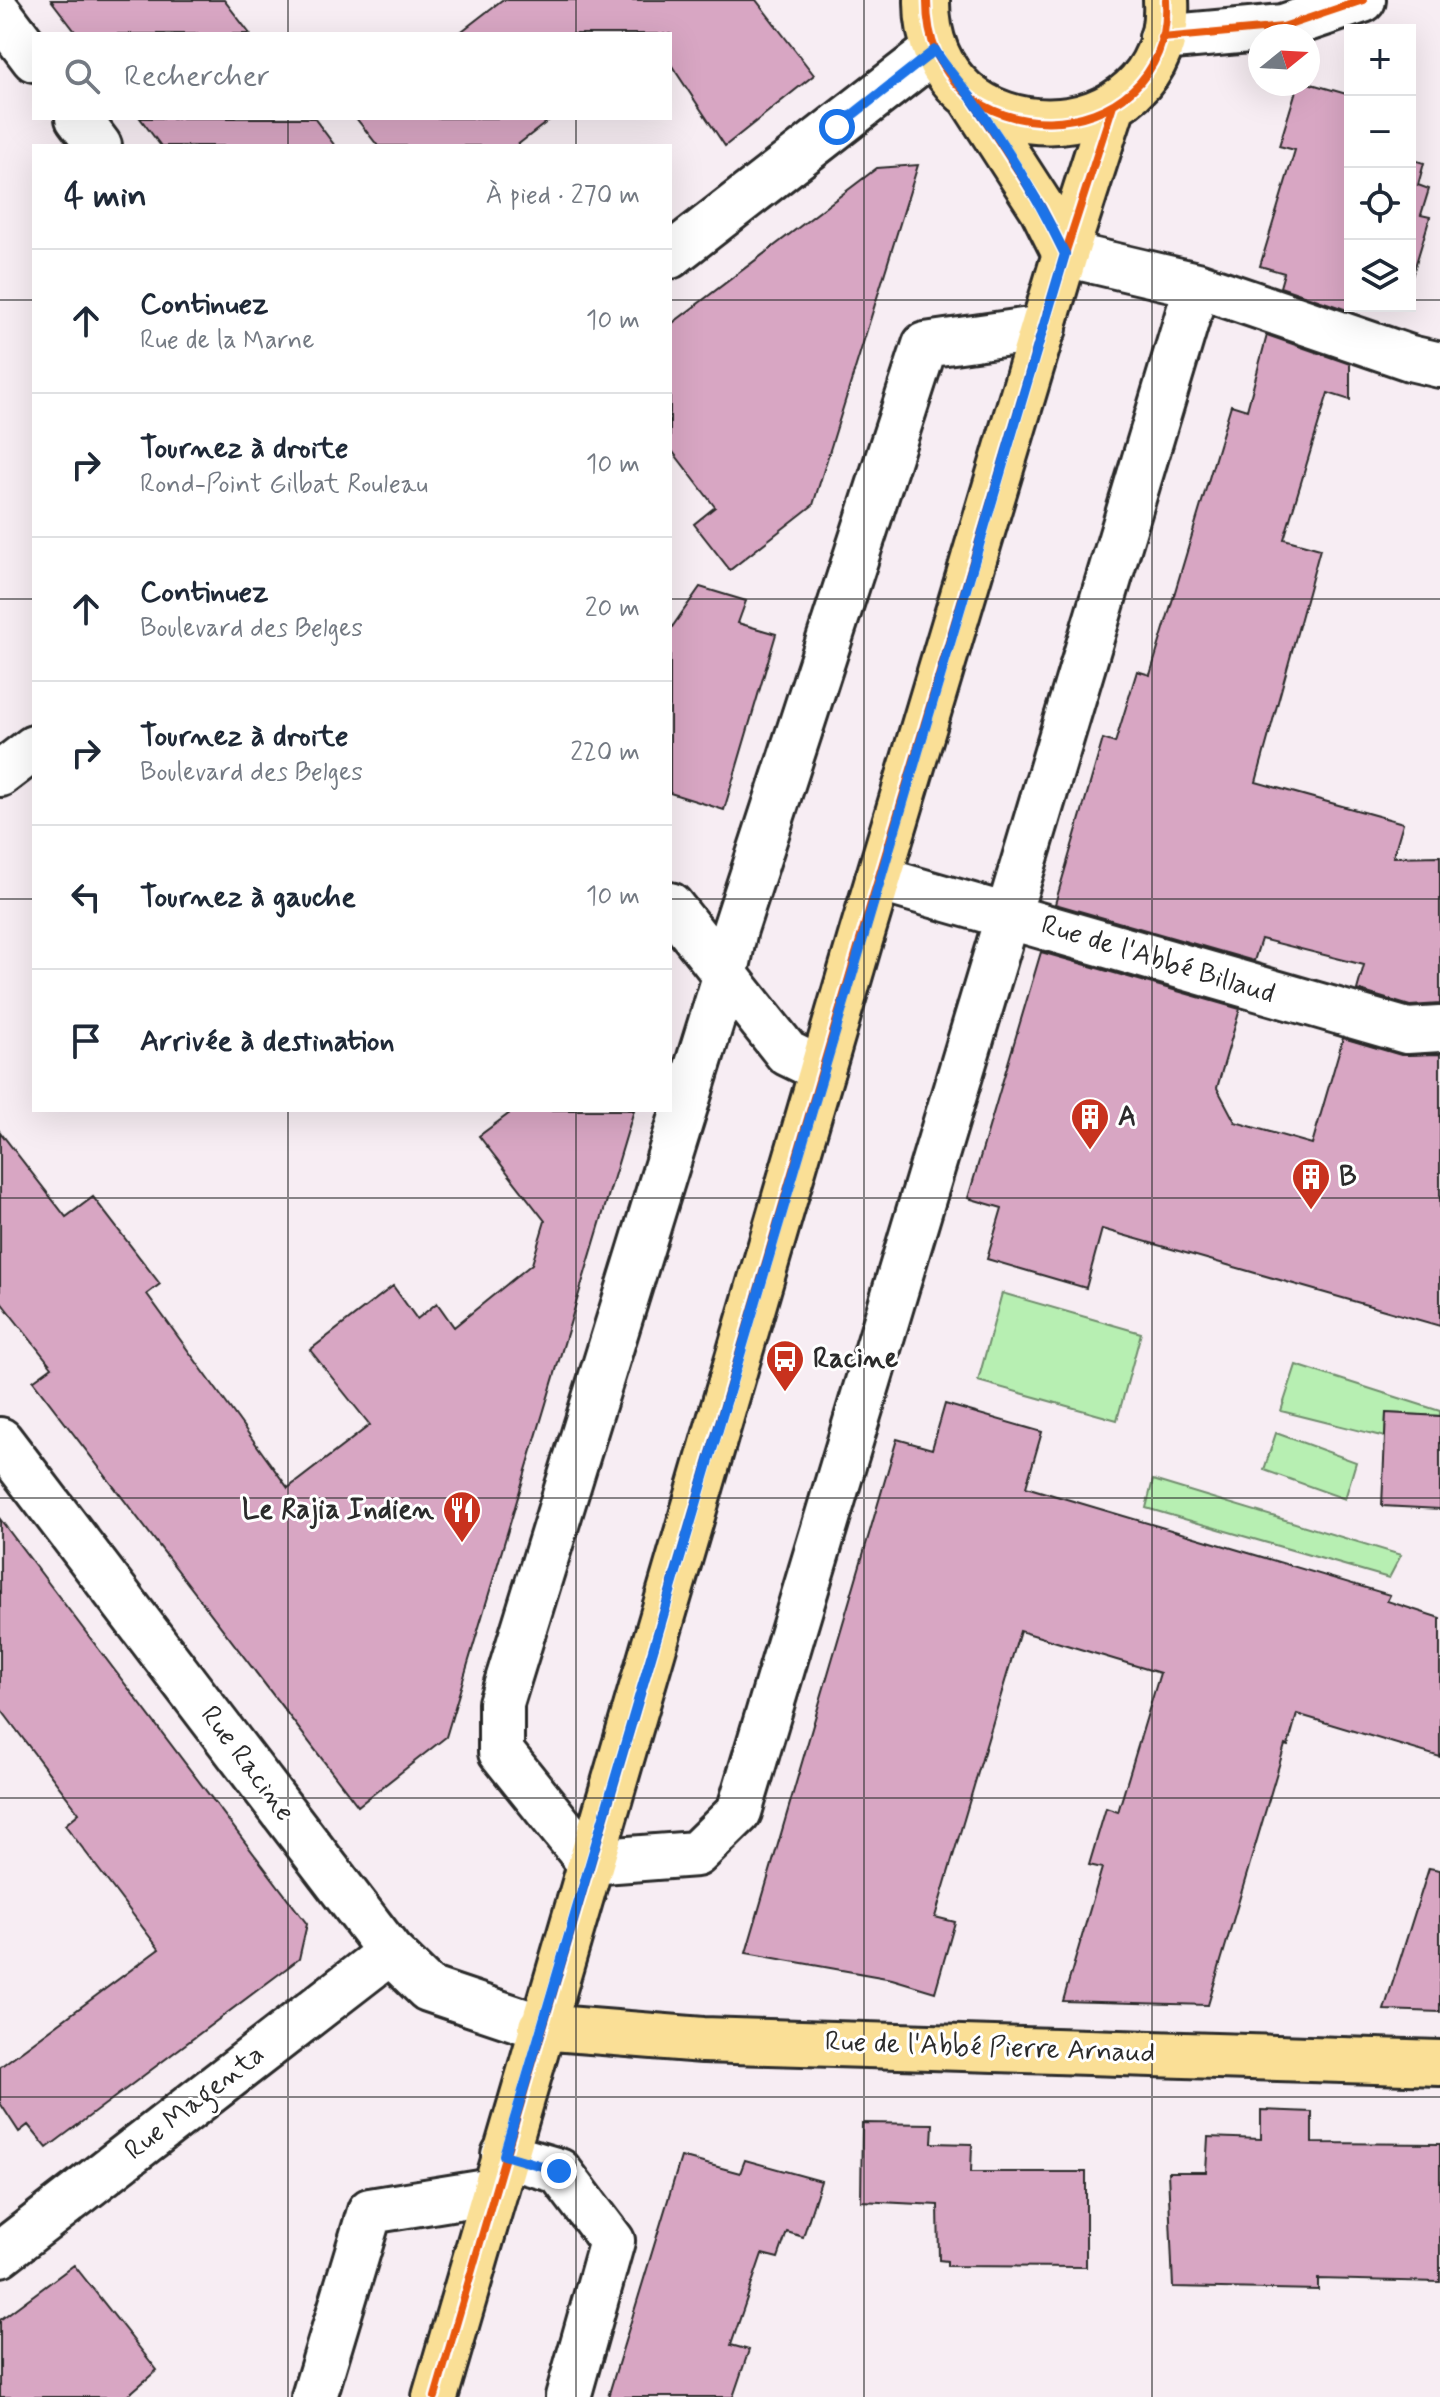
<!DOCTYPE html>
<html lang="fr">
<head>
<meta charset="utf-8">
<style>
  body { margin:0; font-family:Mynerve,sans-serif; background:#f2f2f3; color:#1f2937 }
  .controls { position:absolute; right:24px; top:24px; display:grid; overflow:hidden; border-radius:0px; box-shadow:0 8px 32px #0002 }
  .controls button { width:72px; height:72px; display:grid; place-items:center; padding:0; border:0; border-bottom:2px solid #e0e1e3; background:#fff; color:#1f2937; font:40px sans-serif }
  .compass { position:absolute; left:1248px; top:24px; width:72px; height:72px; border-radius:50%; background:#fff; box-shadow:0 8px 32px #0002; rotate:72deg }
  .stop { position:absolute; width:24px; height:24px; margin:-18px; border:6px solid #1a73e8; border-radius:50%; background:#fff }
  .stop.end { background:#1a73e8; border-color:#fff; box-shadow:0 2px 8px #0008 }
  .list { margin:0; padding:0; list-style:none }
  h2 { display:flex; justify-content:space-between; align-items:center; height:104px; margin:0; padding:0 32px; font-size:34px }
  h2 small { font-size:26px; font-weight:400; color:#747a83 }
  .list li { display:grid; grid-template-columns:52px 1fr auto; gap:24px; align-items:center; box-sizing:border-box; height:144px; padding:0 32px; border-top:2px solid #e0e1e3 }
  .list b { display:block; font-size:30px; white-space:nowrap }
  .list p { margin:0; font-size:26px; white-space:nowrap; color:#747a83 }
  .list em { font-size:26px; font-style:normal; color:#747a83 }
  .icon { flex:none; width:44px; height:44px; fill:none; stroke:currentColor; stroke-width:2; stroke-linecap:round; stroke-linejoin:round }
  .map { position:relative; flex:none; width:1440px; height:2397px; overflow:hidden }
  .search { position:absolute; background:#fff; box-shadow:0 8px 32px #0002; left:32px; top:32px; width:640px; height:88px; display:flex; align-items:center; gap:20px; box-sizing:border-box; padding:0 28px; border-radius:0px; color:#747a83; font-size:30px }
  .panel { position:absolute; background:#fff; box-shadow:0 8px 32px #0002; left:32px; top:144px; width:640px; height:968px; border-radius:0px }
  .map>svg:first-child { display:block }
</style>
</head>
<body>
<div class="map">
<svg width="1440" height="2397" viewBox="0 0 1440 2397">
  <rect width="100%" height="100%" fill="#f7edf3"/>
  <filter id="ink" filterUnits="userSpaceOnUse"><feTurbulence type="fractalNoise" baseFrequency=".0125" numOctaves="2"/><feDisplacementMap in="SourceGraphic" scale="16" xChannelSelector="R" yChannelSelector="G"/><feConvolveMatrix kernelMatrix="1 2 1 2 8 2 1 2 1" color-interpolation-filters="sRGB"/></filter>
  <g filter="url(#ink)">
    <path fill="#b7efb2" stroke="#718d6e" stroke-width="2" d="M1002,1293L1141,1333L1117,1420L978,1381Z
      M1296,1365L1440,1411V1416L1386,1413L1385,1437L1281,1411Z
      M1276,1433L1356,1462L1345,1499L1264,1470Z
      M1153,1480L1401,1555L1389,1578L1146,1508Z"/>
    <path fill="#d8a6c3" stroke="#2b2b2b" stroke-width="2" d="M51,0H224L250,34H77Z
      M502,0H756L814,75L725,146L670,63V34H458Z
      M1308,83L1350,95V311L1280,287L1284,273L1260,266L1295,150L1279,146L1298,84Z
      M140,118H314L335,146H161Z
      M356,118H552L516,146H378Z
      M1410,159L1424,163L1418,185L1429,189L1421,215L1430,217L1411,280Z
      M918,165L813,505L730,570L694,524L715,507L670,448V325L877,168Z
      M1267,335L1350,364V400L1328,393L1284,539L1320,549L1256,782L1403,823L1393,857L1440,856V1004L1410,1006L1357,990L1364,965L1261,939L1254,961L1055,904L1103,739L1115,743L1137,671L1150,675L1231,405L1247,410Z
      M700,587L746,601L738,623L776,634L724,810L670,793V630Z
      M1041,952L1240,1009L1217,1088L1235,1122L1312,1144L1343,1038L1401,1055L1440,1054V1326L1102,1229L1086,1288L987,1259L1002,1208L968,1198Z
      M514,1110H634L446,1737L358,1806L33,1381L52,1367L0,1301V1132L66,1217L93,1197L160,1284L147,1294L288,1488L370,1425L310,1350L393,1286L417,1319L437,1303L454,1327L532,1264L545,1221L479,1136Z
      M945,1404L1042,1432L1026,1487L1390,1595L1387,1601L1440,1618V1757L1297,1714L1288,1746L1285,1745L1208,2005L1063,2001L1102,1868L1089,1865L1106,1808L1118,1812L1160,1673L1020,1631L935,1917L955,1922L935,1992L892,1979L746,1953L897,1439L932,1449Z
      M1386,1413L1440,1416V1509L1382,1506Z
      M0,1519L307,1924L299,1959L47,2148L28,2125L19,2132L0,2103V2067L159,1949L65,1825L79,1813L0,1708Z
      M1429,1868L1440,1870V2012L1384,2010Z
      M1261,2110L1312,2112V2143L1440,2144V2282L1318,2279V2290L1173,2287L1168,2172H1206L1208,2137L1261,2139Z
      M862,2123L933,2124L932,2143L972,2144L971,2172H1086V2267L947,2266V2261L939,2260L938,2205L861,2201Z
      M681,2157L740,2173L745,2160L821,2181L803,2237L787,2232L778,2258L762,2254L731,2345L749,2350L733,2397H608Z
      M74,2265L157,2370L126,2397H0V2320Z"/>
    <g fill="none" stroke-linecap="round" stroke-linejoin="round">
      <defs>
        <path id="minor" d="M0,14L34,59
          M1162,38L1283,27L1363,0
          M78,118L99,146
          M1065,254L1197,285L1410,358L1440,365
          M670,256L935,50
          M1044,328L925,345L735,929L725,977L501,1703V1752L589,1862L696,1854L739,1812L1197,285
          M0,774L34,748
          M878,879L1407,1031L1440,1029
          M670,905L787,1053L822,1070
          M0,1440L390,1952L428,1989L541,2027
          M504,2155L559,2171L612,2241L568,2397
          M0,2254L390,1952
          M314,2397L370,2211L493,2191"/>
        <path id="major" d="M927,0C925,165 1175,159 1166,0
          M971,98L1042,208L1065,254
          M541,2027L703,2040L1440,2063
          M435,2397L860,940L1065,254L1113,105"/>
      </defs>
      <use href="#minor" stroke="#2b2b2b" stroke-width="50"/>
      <use href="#major" stroke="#2b2b2b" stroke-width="50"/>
      <use href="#minor" stroke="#fff" stroke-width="44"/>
      <use href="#major" stroke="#fadf96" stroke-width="44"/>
      <defs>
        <path id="cycleway" d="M927,0C925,165 1175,159 1166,0
          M1162,38L1283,27L1363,0
          M973,101L1042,208L1065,254
          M435,2397L860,940L1065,254L1113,105"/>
      </defs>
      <use href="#cycleway" stroke="#fff" stroke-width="13"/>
      <use href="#cycleway" stroke="#e8590c" stroke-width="8"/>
    </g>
  </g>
  <g fill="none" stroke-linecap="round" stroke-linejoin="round" filter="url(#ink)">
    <path stroke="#1a73e8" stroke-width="10" d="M559,2171L504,2155L1065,254C1039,200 1007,148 972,99C960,82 946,69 935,50L837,127"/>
  </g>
  <path fill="none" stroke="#2b2b2b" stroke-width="2" stroke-opacity="0.55" d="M288,0V34M576,0V34M864,0V2397M1152,0V2397M288,118V146M576,118V146M0,300H34M670,300H1350M1410,300H1440M0,599H34M670,599H1440M0,899H34M670,899H1440M288,1110V2397M576,1110V2397M0,1198H1440M0,1498H1440M0,1798H1440M0,2097H1440"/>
  <defs>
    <symbol id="building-pin" viewBox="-11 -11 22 30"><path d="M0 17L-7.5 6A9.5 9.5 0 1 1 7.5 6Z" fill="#c8321e" stroke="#fff"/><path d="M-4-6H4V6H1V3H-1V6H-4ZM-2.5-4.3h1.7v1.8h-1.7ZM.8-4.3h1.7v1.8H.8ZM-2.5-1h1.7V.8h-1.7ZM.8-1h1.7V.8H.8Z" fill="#fff"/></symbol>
    <symbol id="bus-pin" viewBox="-11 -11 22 30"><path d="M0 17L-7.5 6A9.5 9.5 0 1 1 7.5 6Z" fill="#c8321e" stroke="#fff"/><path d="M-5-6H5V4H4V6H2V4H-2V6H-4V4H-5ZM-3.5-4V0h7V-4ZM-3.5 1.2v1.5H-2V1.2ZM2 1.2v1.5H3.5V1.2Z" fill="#fff"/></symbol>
    <symbol id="restaurant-pin" viewBox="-11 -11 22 30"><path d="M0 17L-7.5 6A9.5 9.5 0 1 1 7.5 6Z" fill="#c8321e" stroke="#fff"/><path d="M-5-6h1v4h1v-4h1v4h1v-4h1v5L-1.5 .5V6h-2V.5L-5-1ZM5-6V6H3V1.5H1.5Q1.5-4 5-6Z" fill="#fff"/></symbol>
  </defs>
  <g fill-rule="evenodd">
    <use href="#building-pin" x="1068" y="1095" width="44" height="60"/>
    <use href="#building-pin" x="1289" y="1155" width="44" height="60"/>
    <use href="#bus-pin" x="763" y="1337" width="44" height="60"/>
    <use href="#restaurant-pin" x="440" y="1488" width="44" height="60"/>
  </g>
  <g text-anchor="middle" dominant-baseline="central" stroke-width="6" stroke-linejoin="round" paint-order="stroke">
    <g font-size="28" fill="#2b2b2b" stroke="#fff">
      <text transform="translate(1158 960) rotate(17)">Rue de l'Abbé Billaud</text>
      <text transform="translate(247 1764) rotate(53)">Rue Racine</text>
      <text transform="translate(990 2048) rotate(2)">Rue de l'Abbé Pierre Arnaud</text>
      <text transform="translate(195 2103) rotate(-38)">Rue Magenta</text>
    </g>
    <g font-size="28" font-weight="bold" fill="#2b2b2b" stroke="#fff" text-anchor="start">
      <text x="1118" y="1117">A</text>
      <text x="1339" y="1177">B</text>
      <text x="813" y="1359">Racine</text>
      <text x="434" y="1510" text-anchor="end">Le Rajia Indien</text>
    </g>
  </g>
</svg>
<div class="controls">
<button>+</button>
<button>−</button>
<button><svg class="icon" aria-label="locate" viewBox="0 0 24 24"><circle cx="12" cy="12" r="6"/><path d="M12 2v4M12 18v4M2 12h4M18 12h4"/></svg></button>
<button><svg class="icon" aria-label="layers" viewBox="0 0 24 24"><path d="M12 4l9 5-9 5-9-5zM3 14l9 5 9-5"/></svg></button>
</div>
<svg class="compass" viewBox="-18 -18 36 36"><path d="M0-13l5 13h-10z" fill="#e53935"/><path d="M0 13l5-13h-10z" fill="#747a83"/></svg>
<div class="stop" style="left:837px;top:127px"></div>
<div class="stop end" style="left:559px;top:2171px"></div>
<div class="search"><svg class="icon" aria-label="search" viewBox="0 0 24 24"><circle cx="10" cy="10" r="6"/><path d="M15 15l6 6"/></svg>Rechercher</div>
<section class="panel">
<h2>4 min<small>À pied · 270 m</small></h2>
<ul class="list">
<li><svg class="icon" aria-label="ahead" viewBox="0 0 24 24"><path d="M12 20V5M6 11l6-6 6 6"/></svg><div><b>Continuez</b><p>Rue de la Marne</p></div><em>10 m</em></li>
<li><svg class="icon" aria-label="right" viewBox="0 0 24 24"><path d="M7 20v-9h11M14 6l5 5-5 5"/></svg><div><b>Tournez à droite</b><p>Rond-Point Gilbat Rouleau</p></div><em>10 m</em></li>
<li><svg class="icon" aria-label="ahead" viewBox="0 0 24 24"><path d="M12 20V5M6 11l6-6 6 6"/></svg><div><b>Continuez</b><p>Boulevard des Belges</p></div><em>20 m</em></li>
<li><svg class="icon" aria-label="right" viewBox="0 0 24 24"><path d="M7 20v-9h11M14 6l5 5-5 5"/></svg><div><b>Tournez à droite</b><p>Boulevard des Belges</p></div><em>220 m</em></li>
<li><svg class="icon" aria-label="left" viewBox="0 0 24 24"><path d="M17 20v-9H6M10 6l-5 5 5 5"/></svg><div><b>Tournez à gauche</b></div><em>10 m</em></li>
<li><svg class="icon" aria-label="arrive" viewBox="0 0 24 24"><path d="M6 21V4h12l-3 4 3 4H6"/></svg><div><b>Arrivée à destination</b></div></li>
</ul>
</section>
</div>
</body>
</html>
